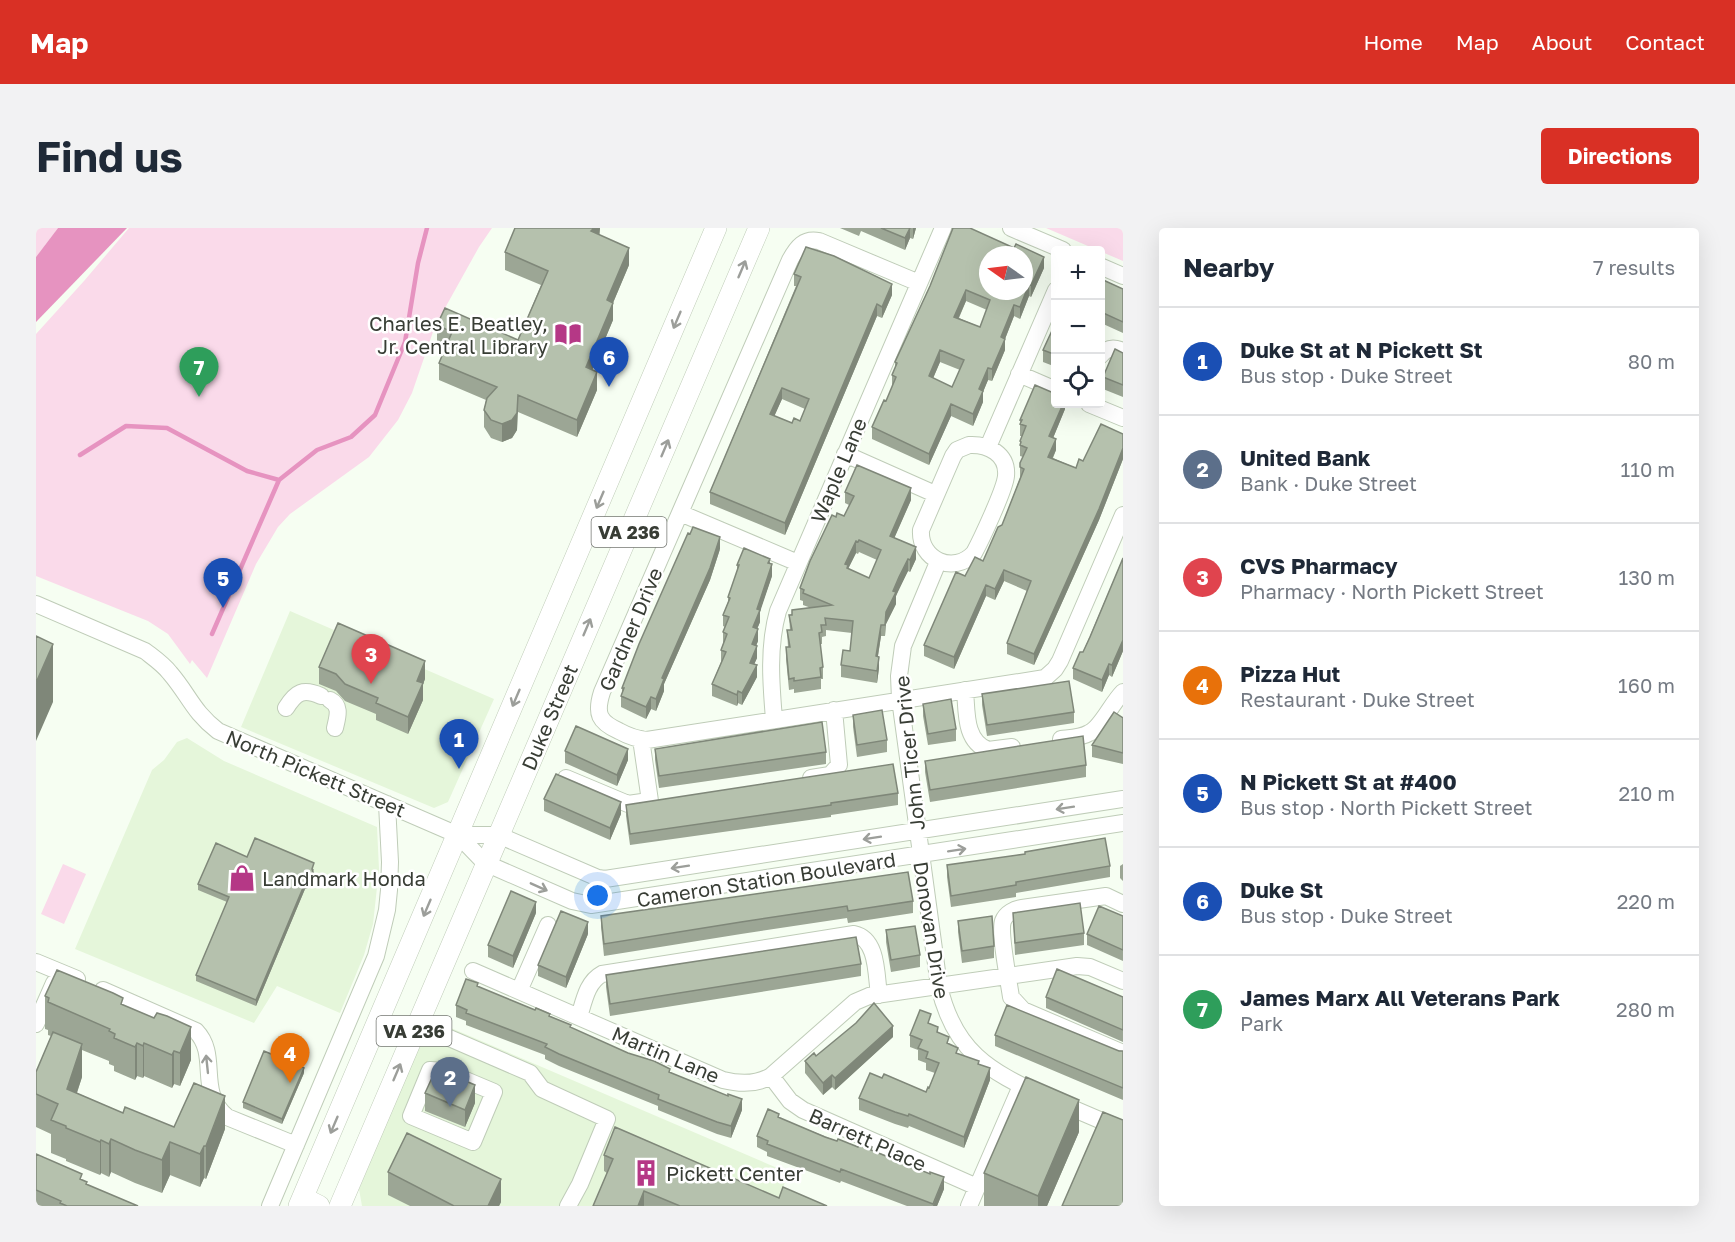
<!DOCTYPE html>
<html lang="en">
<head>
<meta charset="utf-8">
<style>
  body { margin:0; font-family:"Golos Text",sans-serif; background:#f2f2f3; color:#1f2937 }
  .controls { position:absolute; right:18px; top:18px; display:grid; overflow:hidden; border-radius:6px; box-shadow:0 6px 24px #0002 }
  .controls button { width:54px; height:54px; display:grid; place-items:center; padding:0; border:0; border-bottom:2px solid #e0e1e3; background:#fff; color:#1f2937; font:30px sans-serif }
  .compass { position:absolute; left:943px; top:18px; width:54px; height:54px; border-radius:50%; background:#fff; box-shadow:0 6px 24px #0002; rotate:284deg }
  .you { position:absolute; left:562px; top:668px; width:21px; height:21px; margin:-15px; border:4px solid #fff; border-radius:50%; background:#1a73e8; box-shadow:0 0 0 9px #1a73e833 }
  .badge { display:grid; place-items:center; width:39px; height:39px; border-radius:50%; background:#d93025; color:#fff; font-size:20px; font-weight:700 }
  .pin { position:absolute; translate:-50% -50px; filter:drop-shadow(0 2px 3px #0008) }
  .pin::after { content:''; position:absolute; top:32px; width:21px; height:18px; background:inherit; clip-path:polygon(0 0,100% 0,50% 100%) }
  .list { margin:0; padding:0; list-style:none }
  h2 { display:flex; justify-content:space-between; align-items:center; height:78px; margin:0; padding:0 24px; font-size:26px }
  h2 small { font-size:20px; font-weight:400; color:#747a83 }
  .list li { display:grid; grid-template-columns:39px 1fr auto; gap:18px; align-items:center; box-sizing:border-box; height:108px; padding:0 24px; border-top:2px solid #e0e1e3 }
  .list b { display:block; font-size:22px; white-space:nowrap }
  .list p { margin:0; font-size:20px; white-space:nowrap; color:#747a83 }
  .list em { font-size:20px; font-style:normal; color:#747a83 }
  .icon { flex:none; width:33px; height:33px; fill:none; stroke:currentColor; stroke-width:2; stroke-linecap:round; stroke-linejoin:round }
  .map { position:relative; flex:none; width:1087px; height:978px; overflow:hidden; border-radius:6px }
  header { display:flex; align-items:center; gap:36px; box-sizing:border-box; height:84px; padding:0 30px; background:#d93025; color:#fff }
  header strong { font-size:28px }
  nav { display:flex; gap:33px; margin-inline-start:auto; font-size:21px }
  .intro { display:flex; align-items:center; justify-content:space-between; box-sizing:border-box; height:144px; padding:0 36px }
  h1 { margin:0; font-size:42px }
  .button { padding:15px 27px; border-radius:6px; background:#d93025; color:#fff; font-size:21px; font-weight:700 }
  main { display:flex; gap:36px; padding:0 36px }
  aside { flex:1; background:#fff; border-radius:6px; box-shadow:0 6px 24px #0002 }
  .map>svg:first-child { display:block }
</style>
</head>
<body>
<header>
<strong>Map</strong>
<nav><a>Home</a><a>Map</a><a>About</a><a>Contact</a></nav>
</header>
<div class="intro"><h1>Find us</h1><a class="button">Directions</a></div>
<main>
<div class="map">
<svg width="1087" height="978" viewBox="0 0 1087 978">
  <rect width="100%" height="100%" fill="#f6fef2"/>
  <path fill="#e5f6da" d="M254,383L458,471L412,574L398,580L205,499Z
    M151,510L188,533L341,599L343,641L337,696L328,727L304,785L241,758L218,795L39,721L116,542L128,532L141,514Z
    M394,791L753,945L739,978H326L323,961Z"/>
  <path fill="#fadaea" d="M0,0H22L0,29Z
    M93,0H456L443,19L399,98L376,165L362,192L333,229L254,286L242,299L220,336L171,450L156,432L154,436L132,406L112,393L0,348V106L48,53Z
    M1010,0H1087V33Z
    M27,636L50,646L28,696L5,686Z"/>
  <path fill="#e693c0" d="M22,0H91L0,94V29Z"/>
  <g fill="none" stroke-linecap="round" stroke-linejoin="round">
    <path stroke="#e693c0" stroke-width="4.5" d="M44,227L90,198L131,200L211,243L243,252
      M176,406L243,252L281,222L315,209L339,187L369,114L382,35L391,0"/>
    <defs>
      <path id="minor" d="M975,0L1027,22
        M1064,38L1087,48
        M883,55L783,13C768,10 761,19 754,32L566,464C559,486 563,494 583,503C592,508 600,511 611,512L1009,450L1019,441L1024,433L1087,287
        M1064,128C1071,119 1078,119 1087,123
        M983,146L1020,162
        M1053,176L1087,190
        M933,217C952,216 972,226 970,248C969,261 945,312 938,325C918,347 883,332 885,302L917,228L921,222Z
        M952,219L1020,62
        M809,226L899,266
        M644,285L762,335
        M902,334L867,418L863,448L864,471L903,758C918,823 952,843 1010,869C1036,880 1061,891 1087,902
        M0,376L109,423C118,430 127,436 134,445C153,467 157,484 182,503L422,607H462L562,650L569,651L1087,571
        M929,462C931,483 928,513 952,522L976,519
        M294,472C306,478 301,490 299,500
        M250,480C260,464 267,460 285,468
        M738,491C735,456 732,418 742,383L907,0
        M605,511L614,573
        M1025,511C1034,510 1045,510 1053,505C1065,500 1075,476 1087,464
        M530,550L592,576L613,573
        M775,550L794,547L803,537L798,482
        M422,607L449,635L536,673L555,677L1087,595
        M1087,676L1070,668L986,680C979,681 970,685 967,693C963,704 973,755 975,769L987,782L1087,825
        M0,734L41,751
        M437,743L687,852C703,856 720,857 735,848L819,774L833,768L1041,738L1054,739L1087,753
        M67,762L160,803C184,828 160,863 191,889L260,917
        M483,763L512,697
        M543,789C548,773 551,754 566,746L818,706C842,711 840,747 843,767
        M0,796L18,755
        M381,796L494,845L506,861L571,891L544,956L532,978
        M394,842L408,843L458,864L437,914L375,888Z
        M735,848L754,873L767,882L941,959
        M234,978L340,728L351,682L353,662L354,634L351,576
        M933,978L985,858"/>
      <path id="major" d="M267,970L283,978
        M263,978L680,0
        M304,978L723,0"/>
    </defs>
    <use href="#minor" stroke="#bfccb8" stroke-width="18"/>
    <use href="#major" stroke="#bfccb8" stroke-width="22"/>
    <use href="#minor" stroke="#fff" stroke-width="16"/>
    <use href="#major" stroke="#fff" stroke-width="21"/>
  </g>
  <path fill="#9ca695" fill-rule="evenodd" d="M564,0L563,7L593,37L577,75V92L556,142L561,162L541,209L482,184L481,202L476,210L466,214L455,210L448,199V182L450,172L403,152V135L410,118L401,114V97L482,112L505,57L469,42V24Z
    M804,0H880L877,11L874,10L869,22L825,3L823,8Z
    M1008,40L995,69L993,68L984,91L978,88L969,111V122L956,153L952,152L947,164V174L937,198L915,188L893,237L836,211V199L850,173L856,159V147L859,140V134L894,58ZM930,73L951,82L944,99L923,90ZM904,134L924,142L916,159L897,150Z
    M758,46L856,67L846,90L841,88L749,307L674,276V264L760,58H758ZM746,171L769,181L764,193L756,195L738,188Z
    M1065,51L1087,61V105L1065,95Z
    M1020,94V139L1007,134V122Z
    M1087,125V169L1067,161V149Z
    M1029,176V181L1017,210L1020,222L1017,230L1040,240L1047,233L1087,206V231L1063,292L998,437L971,426V415L991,363L968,353L959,372L950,368L918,441L888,428V417L929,348L947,333L966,297L984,250V235L987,229L984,228V213L986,208H984V192Z
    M809,264L875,272L858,310L880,331L874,344L872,343L863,360L860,368V376L850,396L849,408H845L842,428L843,440L841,455L805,449V437L814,423L816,405L790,402V408L786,409V416H784L787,439V451H785V461L758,465V461L753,462L750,431V419H752L751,402H754L753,387L775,380L767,377V373L764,372V360L800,289L808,288L813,277L809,275ZM823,324L841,332L833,350L812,341L820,325L822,326Z
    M684,321L674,352L628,456V463L620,483L615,481L610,491L585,479V468L586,465V460Z
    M1087,330V423L1076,449L1073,447L1066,464L1037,451V440L1047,424Z
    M734,336L736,348L724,382V394L721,401L722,413L720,418L721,430L718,436L721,449L706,477L702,475L701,478L676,468V456L685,434V422L687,416V404L689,399L687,398V387L692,374V369L701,343V337Z
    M283,439L389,451L387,456V472L372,506L340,492V486L309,473L300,463L283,456Z
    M946,466L1038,484V495L951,508L946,477Z
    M887,476L920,501V513L892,517L887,488Z
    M817,487L851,512V524L821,529L817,499Z
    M1087,490V536L1056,529V517Z
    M619,521L790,524V536L623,560L619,532Z
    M529,523L592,532L581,558L529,535Z
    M889,533L1050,537V549L894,574L889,544Z
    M862,565V577L795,587V589L594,617L590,588V577Z
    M508,571L585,586L574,612L508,583Z
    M211,629L278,641L277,644L278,653L275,659L269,661L220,778L160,753V747L191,674L162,662V656Z
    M1087,636V653L1084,650V638Z
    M911,637L1074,638V649L980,665V669L915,679L911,649Z
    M877,673V685L812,695L811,690L705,706L568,728L565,699V688Z
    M500,685L477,740L452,729V717Z
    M977,685L1048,705V717L979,727Z
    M1087,688V733L1051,717V706Z
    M922,693L958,718V730L926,735L922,704Z
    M850,702L884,727V739L855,744L850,714Z
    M552,706L530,760L502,748V737Z
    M825,736V748L574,788L570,759V747Z
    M442,759L514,788L535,800L634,844L706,882L695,910L681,906L622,882V878L523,838L509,831V827L430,797V793L420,789V777Z
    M9,768L87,777L155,832L144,858L138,856L136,860L108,848L107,850L101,848L99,852L78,843V838L73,836V833L46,822V849L41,865L87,885L138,899L189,901L170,951L168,950L164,959L134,947L126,965L99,955L75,944L73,949L65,945L64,947L30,933V931L15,925V906L0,899V844L15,808L12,807V802L9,801Z
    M1010,769H1087V814L1010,780Z
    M895,796L922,826L943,836L954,852L928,920L873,898L872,900L859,896L823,882V870L846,850L890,864L893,860L899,845L890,842V835L882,832V822L874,819V807Z
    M959,807L1087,823V872L959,818Z
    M857,809L799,862L796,859L787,867L769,845V833L780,828Z
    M268,845L246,896L207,880V874Z
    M420,849L439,875L429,899L389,883V865Z
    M743,890L801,913L836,922L908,961L901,978H871L805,953L804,955L731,928V924L721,919V908Z
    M1043,904L1011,978H948V945Z
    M0,926L46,952L51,957L102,978H0Z
    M568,927L743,970L791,978H557L571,945L568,943Z
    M352,944L465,974L463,978H374L352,967Z"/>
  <path fill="#7f8779" d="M558,0H564L563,12L555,3Z
    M874,0V10L869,22V10Z
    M877,0H880L877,11Z
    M593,20V37L571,89V72Z
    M1008,29V40L995,69V57Z
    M856,56V67L846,90V79Z
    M993,56V68L984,91V79Z
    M930,62V73L918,100V89Z
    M577,75V92L550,157V139Z
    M841,76V88L749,307V295Z
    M978,77V88L969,111V122L956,153V141L965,109Z
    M904,122V134L893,160V148Z
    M952,140V152L947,164V174L937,198V186L943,161Z
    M561,144V162L541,209V192Z
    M746,160V171L734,198V186Z
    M482,167L481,202L476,210L466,214V196Z
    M915,176V188L893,237V226Z
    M1027,176H1029V181L1013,220V208Z
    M1020,211V222L1012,240V229Z
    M1087,220V231L1063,292L998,437V426Z
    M875,260V272L854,320V308Z
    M684,309V321L674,352L628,456V463L620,483V471L626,450Z
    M820,313V325L812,341L809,336Z
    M880,319V331L874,344V332Z
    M734,331V342L736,336V348L724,384V382V394L717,411V399L721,381Z
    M872,331V343L860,368V376L850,396L849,408L850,384L857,363Z
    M968,342V353L959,372V361Z
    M950,357V368L918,441V429Z
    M845,397V408L840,440V428Z
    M722,401V413L716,428V416Z
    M1087,412V423L1076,449V437Z
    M17,416V474L0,513V455Z
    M721,418V430L714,446V435Z
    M843,429V440L841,455V443Z
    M389,433V451L387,456V472L372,506V489L381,453Z
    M1073,436V447L1066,464V452Z
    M721,437V449L706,477V465Z
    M702,463V475L701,478V467Z
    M615,469V481L610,491V479Z
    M592,521V532L581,558V547Z
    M585,574V586L574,612V600Z
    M278,647V653L275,659L269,661L220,778V772L269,655Z
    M500,674V685L477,740V728Z
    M552,694V706L530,760V749Z
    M857,798V809L799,862V850Z
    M155,799V832L144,858V825Z
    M101,815V848L99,852V819Z
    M108,815V848L107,850V818Z
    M46,816V849L31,894V861Z
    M138,823V856L136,860V827Z
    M268,840V845L246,896V891Z
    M954,840V852L928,920V909Z
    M796,847V859L787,867V855Z
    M439,857V875L429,899V882Z
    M189,868V901L170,951V918Z
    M706,871V882L695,910V898Z
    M1043,872V904L1011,978H1002V968Z
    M75,911V944L73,949V916Z
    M65,912V945L64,947V914Z
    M134,914V947L126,965V932Z
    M168,918V950L164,959V926Z
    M908,949V961L901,978H897Z
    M465,951V974L463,978H452Z
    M608,963V978H602Z"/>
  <path fill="#b5c1ad" stroke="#7f8779" stroke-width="1.5" fill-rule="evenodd" d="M479,0H558L555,3L593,20L571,72L577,75L550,139L561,144L541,192L482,167L481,185L476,192L466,196L455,192L448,182L451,170L461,159L403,135L416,104L401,97L409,80L482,112L512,43L469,24Z
    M845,0H874L869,10Z
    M917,0H934L978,20L980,16L1008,29L995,57L993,56L984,79L978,77L965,109L969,111L956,141L952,140L943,161L947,163L937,186L915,176L893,226L836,199L848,172L850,173L860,149L856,147L861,135L859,134L894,58ZM952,27H988V63H952ZM930,62L954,72L944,99L918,89ZM904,122L928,132L916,159L893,148Z
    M770,19L798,28L856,56L846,79L841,76L749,295L674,264L765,49L758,46ZM746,160L773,171L764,193L758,190L756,195L734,186Z
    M1065,51L1087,61V94L1065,84Z
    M1020,94V127L1007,122Z
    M1079,121L1087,125V157L1067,149Z
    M999,157L1020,166V176H1027L1013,208L1020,211L1012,229L1040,240L1043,231L1047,233L1065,196L1087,206V220L1063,281L998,426L971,415L995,353L968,342L959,361L950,357L918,429L888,417L920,344L929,348L939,329L947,333L962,299L966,297L988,241L984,239V235L991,220L984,217L985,214L984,213L990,198L984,196L986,192H984Z
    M821,237L875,260L854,308L880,319L874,332L872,331L863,349L857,363L860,364L850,384L849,397H845L840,428L843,429L841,443L805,437L807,422L814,423L817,393L789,390L790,397H785L786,404L783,405L787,439L784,440L785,449L758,453V450L753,451L750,419H754L751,402H756L753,387H756V382L796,377L767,365L768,362L764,360L774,333L796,287L800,289L801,285L808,288L818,268L809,264ZM823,312L845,322L833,350L811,340L812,337L809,336L820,313L822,314Z
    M657,299L684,309L674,340L626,450L628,451L620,471L615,469L610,479L585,468L588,460H586L603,416L652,305L654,306Z
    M708,320L734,331L732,335L736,336L721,381L724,382L717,399L722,401L716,416L721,418L714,435L721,437L706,465L702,463L701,467L676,456L690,424L685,422L691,406L687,404L693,389L687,387L694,370L692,369L703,337H701Z
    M1087,330V412L1076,437L1073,436L1066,452L1037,440L1044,424H1047L1054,409Z
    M302,395L389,433L381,453L387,455L372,489L340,475L342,470L309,456L300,446L283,439Z
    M0,408L17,416L0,455Z
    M1033,453L1038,484L951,497L946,466Z
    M915,471L920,501L892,506L887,476Z
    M846,482L851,512L821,517L817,487Z
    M1078,484L1087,490V525L1056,517Z
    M786,494L790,524L623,548L619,521Z
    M540,498L592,521L581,547L529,523Z
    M1047,508L1050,537L894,562L889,533Z
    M857,536L862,565L795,575V577L594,606L590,577Z
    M520,546L585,574L574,600L508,571Z
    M219,610L278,635L276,641L278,647L275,653L269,655L220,772L160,747L193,669L162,656L180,615L211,629Z
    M1069,610L1074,638L980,654V657L915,668L911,637L989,626V624Z
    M872,644L877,673L812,683L811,678L705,694L568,716L565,688Z
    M475,663L500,674L477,728L452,717Z
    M1044,675L1048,705L979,715L977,685Z
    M1063,678L1087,688V722L1051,706Z
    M525,683L552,694L530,749L502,737Z
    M956,688L958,718L926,723L922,693Z
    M879,698L884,727L855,732L850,702Z
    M820,709L825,736L574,776L570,747Z
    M1021,741L1087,769V802L1010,769Z
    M21,742L77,765L87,770L85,776L118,790L121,785L131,788L155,799L144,825L138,823L136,827L108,815L107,818L101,815L99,819L78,810L79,806L73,803L74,801L12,774L13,770L9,768Z
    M430,751L442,755L441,758L499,782L500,780L514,786L513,788L535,797L534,799L592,825L618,833L634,841L633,844L692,868V866L706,871L695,898L681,894L622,871L623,867L523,826L509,819L511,816L430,785L431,782L420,777Z
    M838,775L857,798L799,850L796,847L787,855L769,833L778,825L780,828L820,795Z
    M971,777L1083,823H1087V860L959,807Z
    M884,782L895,786L892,795L902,799L901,804L913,809L911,815L922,820L920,825L943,833L942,836L954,840L928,909L873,886L872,888L859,884L823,870L834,845L846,850L848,846L890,864L892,859L893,860L903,835L890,830L892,824L882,820L886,812L874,807Z
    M17,804L46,816L31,861L87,885L89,879L138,899L158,855L189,868L170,918H168L164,926L134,914L126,932L99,922L75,911L73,916L65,912L64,914L30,900V898L15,892L22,876L0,866V844Z
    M228,823L268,840L246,891L207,874Z
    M406,836L420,842L418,848L439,857L429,882L389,865L400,841L402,842Z
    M990,849L1043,872L1002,968L948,945Z
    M732,881L743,886L742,889L789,909L801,913L802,911L822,919L825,914L836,919L835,922L894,946V944L908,949L897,976L805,941L804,944L731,916L732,913L721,908Z
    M1067,884L1087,892V978H1026Z
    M579,899L743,970L747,959L791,978H644L608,963L602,978H557L577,931L568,927Z
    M371,905L465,951L452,978H418L352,944Z
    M0,926L46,946L44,951L51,954L50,956L102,978H31L24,975L25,973L0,962Z"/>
  <defs><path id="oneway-shaft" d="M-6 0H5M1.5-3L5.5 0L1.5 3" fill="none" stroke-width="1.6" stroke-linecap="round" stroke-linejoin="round" transform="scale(1.5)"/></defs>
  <g stroke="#9c9e9a">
    <use href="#oneway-shaft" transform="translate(706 41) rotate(-67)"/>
    <use href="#oneway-shaft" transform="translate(641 92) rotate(113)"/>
    <use href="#oneway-shaft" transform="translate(629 220) rotate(-67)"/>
    <use href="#oneway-shaft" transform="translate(564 272) rotate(113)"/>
    <use href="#oneway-shaft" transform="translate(551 399) rotate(-67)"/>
    <use href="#oneway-shaft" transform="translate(480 470) rotate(113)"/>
    <use href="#oneway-shaft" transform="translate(1029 580) rotate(171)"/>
    <use href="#oneway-shaft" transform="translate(836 610) rotate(171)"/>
    <use href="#oneway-shaft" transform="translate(921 622) rotate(-9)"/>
    <use href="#oneway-shaft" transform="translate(644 639) rotate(171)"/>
    <use href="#oneway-shaft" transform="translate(503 659) rotate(24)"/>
    <use href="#oneway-shaft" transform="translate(391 680) rotate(113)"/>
    <use href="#oneway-shaft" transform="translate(171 836) rotate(-96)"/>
    <use href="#oneway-shaft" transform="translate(361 844) rotate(-67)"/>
    <use href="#oneway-shaft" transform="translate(298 897) rotate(113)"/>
  </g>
  <defs>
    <symbol id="library-bare" viewBox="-9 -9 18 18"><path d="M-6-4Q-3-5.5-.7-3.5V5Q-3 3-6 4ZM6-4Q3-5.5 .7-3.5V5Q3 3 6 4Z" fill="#b53886" stroke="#fff" stroke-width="2.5" paint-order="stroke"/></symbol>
    <symbol id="shop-bare" viewBox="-9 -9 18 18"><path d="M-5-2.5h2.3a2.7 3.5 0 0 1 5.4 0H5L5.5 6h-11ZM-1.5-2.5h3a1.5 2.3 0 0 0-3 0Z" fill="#b53886" stroke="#fff" stroke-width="2.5" paint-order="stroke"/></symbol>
    <symbol id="building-bare" viewBox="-9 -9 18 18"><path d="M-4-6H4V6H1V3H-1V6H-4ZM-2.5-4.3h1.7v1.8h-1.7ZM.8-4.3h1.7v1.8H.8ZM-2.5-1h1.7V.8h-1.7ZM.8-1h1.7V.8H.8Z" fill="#b53886" stroke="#fff" stroke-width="2.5" paint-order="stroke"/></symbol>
  </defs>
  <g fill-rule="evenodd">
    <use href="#library-bare" x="513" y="87" width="38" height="38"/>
    <use href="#shop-bare" x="187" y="631" width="38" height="38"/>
    <use href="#building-bare" x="591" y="926" width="38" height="38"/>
  </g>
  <g text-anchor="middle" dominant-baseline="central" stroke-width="5" stroke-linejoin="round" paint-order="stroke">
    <g fill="#fff" stroke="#747772" stroke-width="1.5">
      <rect x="555.5" y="289" width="75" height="30" rx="4.5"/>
      <rect x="340.5" y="788" width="75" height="30" rx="4.5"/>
    </g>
    <g font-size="18" font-weight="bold" fill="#383d35">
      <text x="593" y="304">VA 236</text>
      <text x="378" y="803">VA 236</text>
    </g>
    <g font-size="20" fill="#383d35" stroke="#fff" text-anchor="start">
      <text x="512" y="95" text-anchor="end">Charles E. Beatley,<tspan x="512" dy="23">Jr. Central Library</tspan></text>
      <text x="226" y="650">Landmark Honda</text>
      <text x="630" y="945">Pickett Center</text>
    </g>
    <g font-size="20" fill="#383d35" stroke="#fff">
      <text transform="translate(802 242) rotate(-67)">Waple Lane</text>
      <text transform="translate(594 401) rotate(-67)">Gardner Drive</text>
      <text transform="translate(513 489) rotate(-67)">Duke Street</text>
      <text transform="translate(873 525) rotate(-96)">John Ticer Drive</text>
      <text transform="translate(280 545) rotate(23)">North Pickett Street</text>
      <text transform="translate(730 651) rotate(-9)">Cameron Station Boulevard</text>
      <text transform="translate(896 702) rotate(81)">Donovan Drive</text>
      <text transform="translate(630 826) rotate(23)">Martin Lane</text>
      <text transform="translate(832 911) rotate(24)">Barrett Place</text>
    </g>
  </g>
</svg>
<div class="controls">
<button>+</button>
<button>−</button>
<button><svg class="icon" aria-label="locate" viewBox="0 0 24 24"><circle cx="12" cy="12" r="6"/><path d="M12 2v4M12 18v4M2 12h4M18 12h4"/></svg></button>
</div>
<svg class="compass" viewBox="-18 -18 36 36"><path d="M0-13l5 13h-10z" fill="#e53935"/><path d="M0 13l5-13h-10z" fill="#747a83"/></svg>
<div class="you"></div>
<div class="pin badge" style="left:423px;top:541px;background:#1a4fb4">1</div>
<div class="pin badge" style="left:414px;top:879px;background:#5c6f8a">2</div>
<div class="pin badge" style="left:335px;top:456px;background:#e0444e">3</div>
<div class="pin badge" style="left:254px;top:855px;background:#e8710a">4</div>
<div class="pin badge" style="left:187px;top:380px;background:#1a4fb4">5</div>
<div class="pin badge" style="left:573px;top:159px;background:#1a4fb4">6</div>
<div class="pin badge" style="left:163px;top:169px;background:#2e9e5b">7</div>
</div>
<aside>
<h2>Nearby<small>7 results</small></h2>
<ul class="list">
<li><span class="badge" style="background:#1a4fb4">1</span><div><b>Duke St at N Pickett St</b><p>Bus stop · Duke Street</p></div><em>80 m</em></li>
<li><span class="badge" style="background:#5c6f8a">2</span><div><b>United Bank</b><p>Bank · Duke Street</p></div><em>110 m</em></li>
<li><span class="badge" style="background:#e0444e">3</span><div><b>CVS Pharmacy</b><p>Pharmacy · North Pickett Street</p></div><em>130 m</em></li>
<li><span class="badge" style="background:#e8710a">4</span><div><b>Pizza Hut</b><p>Restaurant · Duke Street</p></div><em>160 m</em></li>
<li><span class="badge" style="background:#1a4fb4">5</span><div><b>N Pickett St at #400</b><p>Bus stop · North Pickett Street</p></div><em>210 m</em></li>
<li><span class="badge" style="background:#1a4fb4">6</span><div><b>Duke St</b><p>Bus stop · Duke Street</p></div><em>220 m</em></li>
<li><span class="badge" style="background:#2e9e5b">7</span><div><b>James Marx All Veterans Park</b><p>Park</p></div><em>280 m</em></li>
</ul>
</aside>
</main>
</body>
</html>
